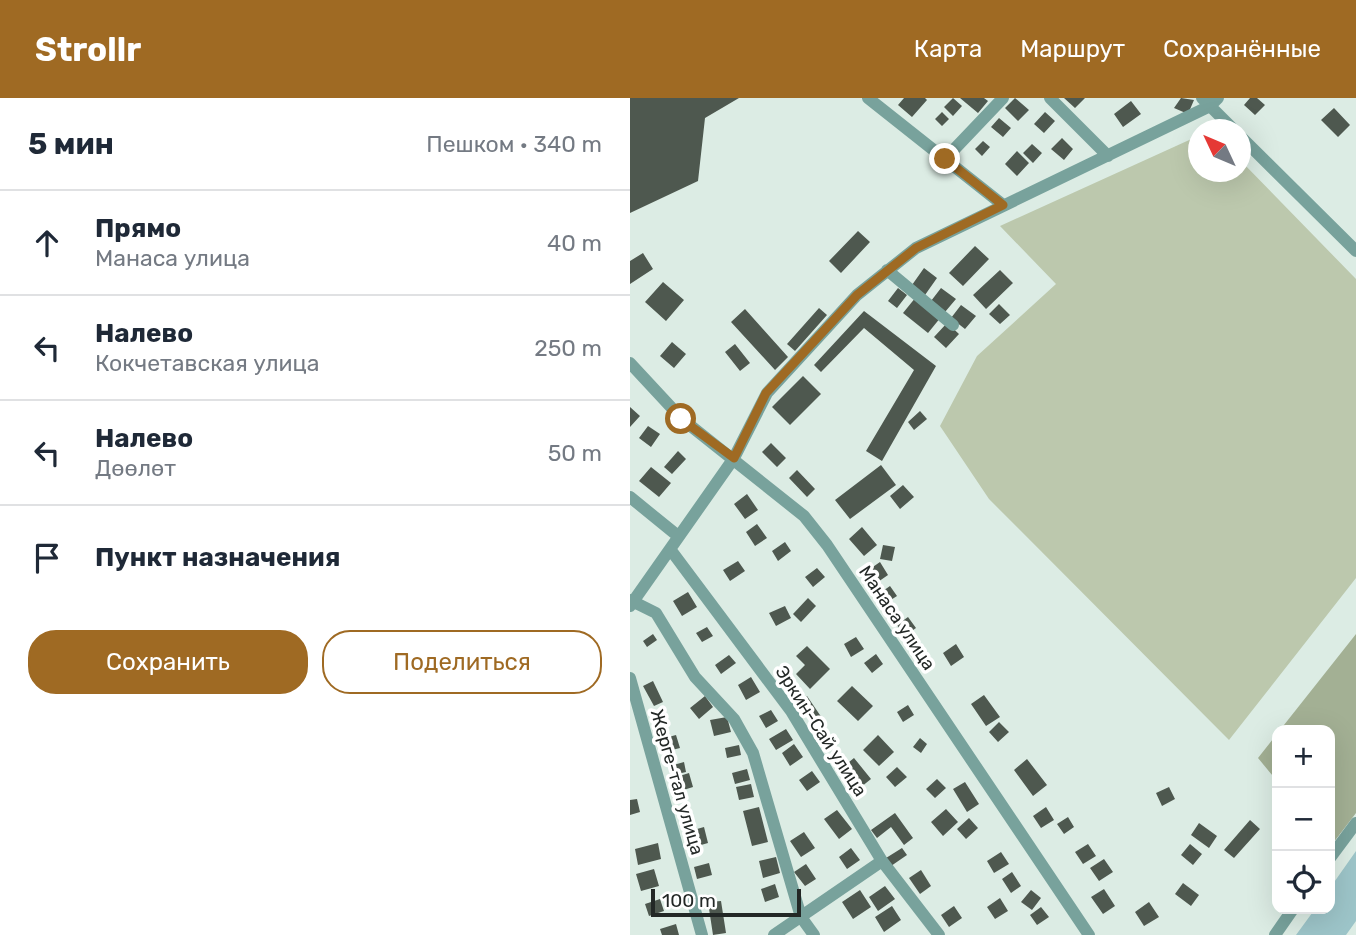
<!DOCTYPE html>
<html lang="ru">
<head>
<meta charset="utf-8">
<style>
  body { margin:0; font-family:Rubik,sans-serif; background:#f6f6f7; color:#1f2937 }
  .controls { position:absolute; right:21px; bottom:21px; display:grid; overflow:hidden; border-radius:14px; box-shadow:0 7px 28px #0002 }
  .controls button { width:63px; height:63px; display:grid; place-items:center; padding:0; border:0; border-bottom:2px solid #e0e1e3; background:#fff; color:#1f2937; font:35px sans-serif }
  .compass { position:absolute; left:558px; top:21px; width:63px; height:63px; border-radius:50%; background:#fff; box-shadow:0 7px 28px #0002; rotate:314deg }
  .scale { position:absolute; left:21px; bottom:18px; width:150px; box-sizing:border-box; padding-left:7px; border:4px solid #232826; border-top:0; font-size:19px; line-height:24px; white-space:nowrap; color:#232826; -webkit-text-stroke:5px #fff; paint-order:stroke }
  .stop { position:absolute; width:21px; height:21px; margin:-16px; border:5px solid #9f6a23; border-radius:50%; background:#fff }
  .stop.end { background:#9f6a23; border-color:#fff; box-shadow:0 2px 7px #0008 }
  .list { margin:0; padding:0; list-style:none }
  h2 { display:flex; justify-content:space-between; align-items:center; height:91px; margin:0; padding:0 28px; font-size:30px }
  h2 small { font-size:23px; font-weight:400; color:#747a83 }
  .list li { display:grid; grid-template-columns:46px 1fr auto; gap:21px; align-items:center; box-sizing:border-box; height:105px; padding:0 28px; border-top:2px solid #e0e1e3 }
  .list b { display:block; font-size:26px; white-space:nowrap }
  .list p { margin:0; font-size:23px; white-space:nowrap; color:#747a83 }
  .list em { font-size:23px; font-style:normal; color:#747a83 }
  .actions { display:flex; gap:14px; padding:21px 28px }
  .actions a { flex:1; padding:16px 0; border:2px solid #9f6a23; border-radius:28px; text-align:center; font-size:24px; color:#9f6a23 }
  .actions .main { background:#9f6a23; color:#fff }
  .icon { flex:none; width:38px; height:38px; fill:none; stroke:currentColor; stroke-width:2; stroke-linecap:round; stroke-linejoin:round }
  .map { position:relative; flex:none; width:726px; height:837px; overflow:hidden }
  header { display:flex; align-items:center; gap:42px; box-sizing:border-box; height:98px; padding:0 35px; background:#9f6a23; color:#fff }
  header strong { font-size:33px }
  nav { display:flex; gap:38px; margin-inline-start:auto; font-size:24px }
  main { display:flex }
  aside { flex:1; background:#fff }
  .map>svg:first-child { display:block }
</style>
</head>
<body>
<header>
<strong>Strollr</strong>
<nav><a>Карта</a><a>Маршрут</a><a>Сохранённые</a></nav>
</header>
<main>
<aside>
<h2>5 мин<small>Пешком · 340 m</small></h2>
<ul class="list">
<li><svg class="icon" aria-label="ahead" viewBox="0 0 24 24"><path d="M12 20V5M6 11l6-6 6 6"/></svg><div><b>Прямо</b><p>Манаса улица</p></div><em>40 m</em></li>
<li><svg class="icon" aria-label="left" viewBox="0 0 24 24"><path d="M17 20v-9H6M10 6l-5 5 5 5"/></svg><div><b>Налево</b><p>Кокчетавская улица</p></div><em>250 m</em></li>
<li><svg class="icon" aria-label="left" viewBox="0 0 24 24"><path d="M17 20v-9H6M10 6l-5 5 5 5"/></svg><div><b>Налево</b><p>Дөөлөт</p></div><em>50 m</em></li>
<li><svg class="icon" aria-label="arrive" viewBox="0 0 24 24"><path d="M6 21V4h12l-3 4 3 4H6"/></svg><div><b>Пункт назначения</b></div></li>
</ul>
<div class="actions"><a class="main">Сохранить</a><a>Поделиться</a></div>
</aside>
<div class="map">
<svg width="726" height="837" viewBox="0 0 726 837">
  <rect width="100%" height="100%" fill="#dcece4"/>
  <path fill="#bcc8ad" d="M568,38V74H610L611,63L726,181V480L599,642L359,401L310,328L347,258L426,186L370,128Z"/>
  <path fill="#a3b094" d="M726,536V715L700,749V632H650Z
    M647,636V683L628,660Z"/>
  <path fill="#9dc5c9" d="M726,753V823L716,837H666L685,811H700V790Z"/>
  <path fill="#4e584f" d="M0,0H109L75,20L68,83L0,115Z
    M274,0H295L297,2L282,19L268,7Z
    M323,0L332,8L323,18L314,9Z
    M330,0H354L358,3L348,15Z
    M385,0L399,12L388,23L375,10Z
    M434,0H455L445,10Z
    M551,0L564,2L558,16L544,10Z
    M620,0H627L635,7L625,17L614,7Z
    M501,3L511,16L493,29L484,16Z
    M704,10L720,27L708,39L691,22Z
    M312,14L319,21L312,28L305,21Z
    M415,14L425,23L414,35L404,26Z
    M369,20L381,30L373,39L361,29Z
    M432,40L443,51L434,62L421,51Z
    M353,43L360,49L352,58L345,51Z
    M402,46L412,55L403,65L393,55Z
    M387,53L399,65L387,78L375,66Z
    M228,133L240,144L211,175L199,163Z
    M345,148L359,161L333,188L319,175Z
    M13,155L23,171L0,186V163Z
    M294,170L307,180L295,197L282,187Z
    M370,172L383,185L356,211L343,197Z
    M33,184L54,202L36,223L15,204Z
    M268,190L277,197L267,210L258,203Z
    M311,190L326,201L315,214L301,203Z
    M286,199L311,219L298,235L273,215Z
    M369,206L380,217L370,226L359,216Z
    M331,207L346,218L335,231L321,220Z
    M189,210L197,217L165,253L157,246Z
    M115,211L158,259L145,272L101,224Z
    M234,213L306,268L252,363L236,353L284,272L234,230L191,274L184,267Z
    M317,225L329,236L316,250L304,239Z
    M42,244L56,256L44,270L30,258Z
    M105,246L120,265L110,273L95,254Z
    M173,278L191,296L160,327L142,309Z
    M0,309L10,318L0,329Z
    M290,313L297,321L284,332L278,324Z
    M18,328L30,336L21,349L9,340Z
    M141,345L156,360L147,369L132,354Z
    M48,353L56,361L42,376L34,369Z
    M251,367L266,387L220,421L205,402Z
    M21,369L41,385L29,399L9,383Z
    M167,372L185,391L177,399L159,380Z
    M273,387L284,399L270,411L260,398Z
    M117,396L128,412L115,421L104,406Z
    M127,426L137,440L125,448L116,434Z
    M232,429L247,447L234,458L219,441Z
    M155,444L161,453L148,463L142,453Z
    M253,447L265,449L262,463L250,461Z
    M108,463L115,473L100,483L93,472Z
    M250,464L258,477L245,486L237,473Z
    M187,470L195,479L183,489L175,479Z
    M260,488L267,498L256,505L250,495Z
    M58,494L67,509L52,518L43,503Z
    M178,500L186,508L171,524L163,516Z
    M155,508L161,520L146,528L139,515Z
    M278,519L286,530L274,538L267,527Z
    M77,529L83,538L72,544L66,535Z
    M23,536L27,542L17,549L13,543Z
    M226,539L234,551L221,559L214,546Z
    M326,546L334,559L321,568L313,555Z
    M177,548L200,571L180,591L166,576L175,567L166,558Z
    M246,556L253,566L242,575L234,565Z
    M99,557L106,565L91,576L85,567Z
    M121,579L130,594L116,602L108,587Z
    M23,583L33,604L24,608L13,588Z
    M222,588L243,608L228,623L207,603Z
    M354,597L370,619L356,628L341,606Z
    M75,598L83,609L69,621L60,610Z
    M177,598L192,620L182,626L167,605Z
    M278,607L284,617L273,624L267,614Z
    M141,612L148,623L136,630L129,618Z
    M97,619L101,634L84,638L80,622Z
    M369,624L379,634L368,644L359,634Z
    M156,631L163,642L146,652L139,641Z
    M46,637L50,650L34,654L31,641Z
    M248,637L264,654L249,668L233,652Z
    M290,640L297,646L291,655L283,649Z
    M164,646L173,659L160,668L152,655Z
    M109,647L111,657L97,660L95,650Z
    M224,660L241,681L231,689L214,668Z
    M397,661L417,687L403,698L384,672Z
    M54,664L56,674L43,677L40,668Z
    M267,669L277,679L265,689L256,679Z
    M117,671L120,682L105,686L102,675Z
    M182,673L190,684L177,693L169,682Z
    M59,675L63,689L47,694L43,680Z
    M307,681L316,690L305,700L296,691Z
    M335,684L349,706L337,714L323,691Z
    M121,686L124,699L109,702L106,689Z
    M539,689L545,701L532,708L526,695Z
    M7,701L10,714L0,717V702Z
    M129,709L138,744L122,748L113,713Z
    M416,709L424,722L411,730L403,718Z
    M316,711L328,724L313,738L301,724Z
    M207,712L222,731L209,741L194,721Z
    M265,715L283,740L274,747L261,729L247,740L241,732Z
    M438,719L444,729L434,736L427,726Z
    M339,720L348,730L336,741L327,731Z
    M620,722L630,731L604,760L594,752Z
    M569,725L587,738L579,750L561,737Z
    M74,729L78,745L64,749L60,733Z
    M174,734L185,750L171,759L160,743Z
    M28,745L31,761L8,767L5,751Z
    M458,746L466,758L453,766L445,754Z
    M560,746L572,756L563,767L551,757Z
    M221,750L230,762L217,771L209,759Z
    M272,750L277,757L261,768L256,760Z
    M371,754L379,766L364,775L357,763Z
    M146,759L150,775L133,780L129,763Z
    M474,761L483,774L469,783L460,770Z
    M79,765L82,777L67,781L64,769Z
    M176,766L186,781L175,788L164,774Z
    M24,771L29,788L11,793L6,776Z
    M291,772L301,788L290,796L279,780Z
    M382,774L391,788L381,795L372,781Z
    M553,785L569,797L561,808L545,796Z
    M145,786L149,799L135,804L131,791Z
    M255,788L265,801L248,813L239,799Z
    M474,791L485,808L473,816L461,799Z
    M230,792L241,809L223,821L212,804Z
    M401,792L411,800L402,812L391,804Z
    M370,800L378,813L365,821L357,809Z
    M30,801L34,813L19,818L15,806Z
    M91,803L96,835L83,837L78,804Z
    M519,804L529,819L514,828L505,814Z
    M262,808L271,822L254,834L245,819Z
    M324,808L332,820L319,829L311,817Z
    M411,809L419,819L407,827L400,817Z
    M46,826L49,837H32L30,831Z"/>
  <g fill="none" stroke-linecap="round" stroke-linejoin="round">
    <path stroke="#78a29c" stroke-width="12" d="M238,0L373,107
      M420,0L478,58
      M572,0L604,32
      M610,38L726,153
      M315,61L373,0
      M257,172L323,227
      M0,265L52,321L174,418L197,447L459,837
      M0,399L48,438
      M40,451L161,613L252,763L309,837
      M0,502L26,515L65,579L104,621L123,655L171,819L184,837
      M0,508L104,360L137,295L227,197L286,150L580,8L588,0
      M0,580L72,837
      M700,760L726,725
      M144,837L252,763
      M645,837L663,811"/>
  </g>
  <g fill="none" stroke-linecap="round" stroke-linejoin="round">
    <path stroke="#9f6a23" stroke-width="9" d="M51,321L104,360L136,295L227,197L286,150L373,107L315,61"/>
  </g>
  <g text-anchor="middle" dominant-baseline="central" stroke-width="7" stroke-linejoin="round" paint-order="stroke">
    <g font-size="18" fill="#232826" stroke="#fff">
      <text transform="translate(267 520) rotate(56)">Манаса улица</text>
      <text transform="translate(191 633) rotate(57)">Эркин-Сай улица</text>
      <text transform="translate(47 684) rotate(74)">Жерге-тал улица</text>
    </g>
  </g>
</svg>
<div class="controls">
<button>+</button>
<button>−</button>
<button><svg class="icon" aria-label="locate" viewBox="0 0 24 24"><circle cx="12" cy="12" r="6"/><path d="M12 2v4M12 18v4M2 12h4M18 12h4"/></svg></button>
</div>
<svg class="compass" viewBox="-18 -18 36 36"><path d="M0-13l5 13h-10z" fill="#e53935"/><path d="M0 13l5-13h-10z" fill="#747a83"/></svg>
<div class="scale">100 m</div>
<div class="stop" style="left:51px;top:321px"></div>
<div class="stop end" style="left:315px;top:61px"></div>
</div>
</main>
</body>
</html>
